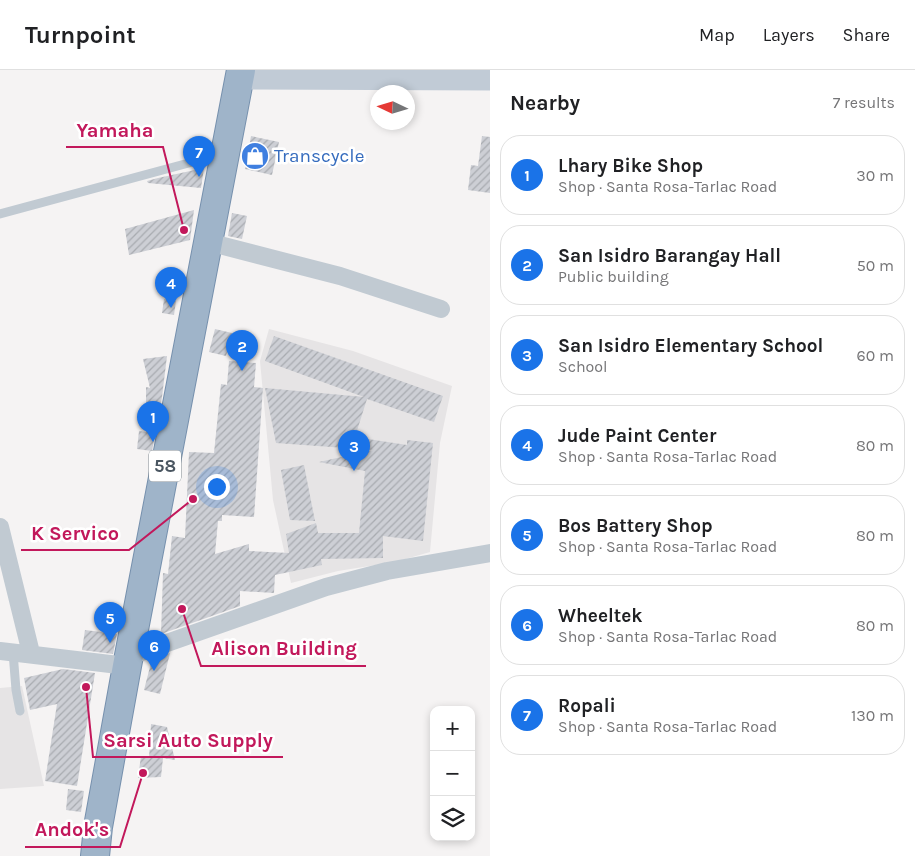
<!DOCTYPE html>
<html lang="en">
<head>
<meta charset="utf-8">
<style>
  body { margin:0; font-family:Karla,sans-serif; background:#f2f2f2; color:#202124 }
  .controls { position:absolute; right:15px; bottom:15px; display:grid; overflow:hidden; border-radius:10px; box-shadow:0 2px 8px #0003 }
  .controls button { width:45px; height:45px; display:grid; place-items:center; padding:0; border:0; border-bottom:1px solid #e0e0e0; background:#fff; color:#202124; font:25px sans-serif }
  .compass { position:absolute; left:370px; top:15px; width:45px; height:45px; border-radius:50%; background:#fff; box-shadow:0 2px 8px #0003; rotate:274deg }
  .you { position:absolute; left:216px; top:416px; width:18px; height:18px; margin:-12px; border:4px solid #fff; border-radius:50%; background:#1a73e8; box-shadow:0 0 0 8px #1a73e833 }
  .badge { display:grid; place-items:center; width:32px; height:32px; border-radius:50%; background:#1a73e8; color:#fff; font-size:16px; font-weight:700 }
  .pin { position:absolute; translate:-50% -41px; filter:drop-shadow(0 1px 2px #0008) }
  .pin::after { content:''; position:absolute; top:26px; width:18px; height:15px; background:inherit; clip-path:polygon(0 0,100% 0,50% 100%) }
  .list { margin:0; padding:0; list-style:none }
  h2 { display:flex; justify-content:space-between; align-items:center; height:65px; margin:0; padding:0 20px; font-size:21px }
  h2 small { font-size:16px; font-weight:400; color:#757577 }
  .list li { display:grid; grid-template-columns:32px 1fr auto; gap:15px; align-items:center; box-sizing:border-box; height:80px; margin:0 10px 10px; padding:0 10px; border:1px solid #e0e0e0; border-radius:20px }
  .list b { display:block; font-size:19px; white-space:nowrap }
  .list p { margin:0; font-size:16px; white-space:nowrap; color:#757577 }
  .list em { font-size:16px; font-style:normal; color:#757577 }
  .icon { flex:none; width:28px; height:28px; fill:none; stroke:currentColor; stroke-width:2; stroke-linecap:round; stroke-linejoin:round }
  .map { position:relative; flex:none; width:490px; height:786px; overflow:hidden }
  header { display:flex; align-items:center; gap:30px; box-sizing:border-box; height:70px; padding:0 25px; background:#fff; border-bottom:1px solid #e0e0e0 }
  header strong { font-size:24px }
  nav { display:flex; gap:28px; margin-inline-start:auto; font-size:18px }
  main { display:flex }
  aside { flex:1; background:#fff }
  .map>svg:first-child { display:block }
</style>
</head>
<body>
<header>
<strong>Turnpoint</strong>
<nav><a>Map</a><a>Layers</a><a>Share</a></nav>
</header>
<main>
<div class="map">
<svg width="490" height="786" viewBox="0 0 490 786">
  <defs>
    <pattern id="building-hatch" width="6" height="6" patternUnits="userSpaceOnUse" patternTransform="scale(1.25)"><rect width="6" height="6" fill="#cdcfd5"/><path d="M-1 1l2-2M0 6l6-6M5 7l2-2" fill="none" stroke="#a8abb0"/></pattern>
  </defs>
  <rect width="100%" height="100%" fill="#f5f3f3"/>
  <path fill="#e6e4e5" d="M269,259L353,281L452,316L440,373L430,482L395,492L338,501L291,513L273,430L260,291Z
    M22,616L44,716L0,719V618Z"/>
  <path fill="url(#building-hatch)" d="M251,66L279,72L272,105L245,99Z
    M482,66L490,67V123L468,120L471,95L478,96Z
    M204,98L201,118L148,113L147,111L158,108Z
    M194,140L190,170L129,185L125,159Z
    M232,143L247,146L242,169L228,166Z
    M164,229L176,231L174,245L162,243Z
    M215,259L232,263L226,286L209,282Z
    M274,266L443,326L434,352L367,329L355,367L407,375V370L433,373L423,471L383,466V488L321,489L322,495L275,505L274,523L240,521V536L161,564L163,503L168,504L172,466L185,468L189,382L214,383L221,314L227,315L229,291L256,293L254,317L263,318L254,447L222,445V451H218L215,484L249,474V481L289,483L286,464L316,453L318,463H359L365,401L319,392L373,380L276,373L265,318L364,327L265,291Z
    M167,286L162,327L152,381L137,379L139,361L146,362V317L150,318L143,289Z
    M304,395L315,451L290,450L281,400Z
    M85,560L117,564L113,584L82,580Z
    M170,583L160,624L144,620L152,589Z
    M63,599L95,603L77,716L45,711L57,634L30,640L24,608Z
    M151,654L167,657L175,690L163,688L161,707L138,708L141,686L149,688Z
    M68,719L84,721L81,742L66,740Z"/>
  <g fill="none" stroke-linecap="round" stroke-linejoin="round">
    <defs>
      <path id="trunk" d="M95,786L98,757L127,596L241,0"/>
    </defs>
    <use href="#trunk" stroke="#7690ad" stroke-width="30"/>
    <path stroke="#c1cad2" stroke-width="9" d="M0,144L222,84
      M13,582L16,620L20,641"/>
    <path stroke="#c1cad2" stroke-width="18" d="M208,172L340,206L441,239
      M0,457L31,583
      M0,581L127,596
      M130,586L326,517L387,501L490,483"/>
    <path stroke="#c1cbd6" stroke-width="25" d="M239,7L490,8"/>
    <use href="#trunk" stroke="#9fb4c9" stroke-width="28"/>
  </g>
  <defs>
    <symbol id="shop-disc" viewBox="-11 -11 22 22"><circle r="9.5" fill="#3f7fe0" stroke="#fff"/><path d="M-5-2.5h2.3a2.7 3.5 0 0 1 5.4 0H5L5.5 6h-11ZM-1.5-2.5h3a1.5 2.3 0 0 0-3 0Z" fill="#fff"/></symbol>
  </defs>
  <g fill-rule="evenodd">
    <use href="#shop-disc" x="239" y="70" width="32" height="32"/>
  </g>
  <g text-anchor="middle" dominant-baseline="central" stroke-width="5" stroke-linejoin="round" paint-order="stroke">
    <rect fill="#fff" stroke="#808990" stroke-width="1" x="149" y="380.5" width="32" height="31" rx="4"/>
    <g font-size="18" font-weight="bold" fill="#4a5661">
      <text x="165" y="396">58</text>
    </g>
    <g font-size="19" fill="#366cbe" stroke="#fff" text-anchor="start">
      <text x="274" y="86">Transcycle</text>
    </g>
  </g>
  <path fill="none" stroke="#c2185b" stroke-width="2" d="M184 160L163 77H66M193 429L129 480H21M182 539L201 596H366M86 617L93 687H283M143 703L120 777H25"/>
  <g fill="#c2185b" stroke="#fff" stroke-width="2">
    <circle cx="184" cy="160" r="5"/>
    <circle cx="193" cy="429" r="5"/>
    <circle cx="182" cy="539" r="5"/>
    <circle cx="86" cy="617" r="5"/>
    <circle cx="143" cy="703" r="5"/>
  </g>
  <g font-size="20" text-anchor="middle" font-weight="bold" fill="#c2185b" stroke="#fff" stroke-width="5" stroke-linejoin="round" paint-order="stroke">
    <text x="115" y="67">Yamaha</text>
    <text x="75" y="470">K Servico</text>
    <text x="284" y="585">Alison Building</text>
    <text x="188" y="677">Sarsi Auto Supply</text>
    <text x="72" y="766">Andok's</text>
  </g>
</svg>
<div class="controls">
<button>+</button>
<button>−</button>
<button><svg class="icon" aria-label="layers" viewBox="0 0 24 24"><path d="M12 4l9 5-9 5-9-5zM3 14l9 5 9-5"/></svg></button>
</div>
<svg class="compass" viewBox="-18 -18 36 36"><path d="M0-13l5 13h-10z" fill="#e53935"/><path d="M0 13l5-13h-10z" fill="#757577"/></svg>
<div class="you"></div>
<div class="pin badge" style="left:153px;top:372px">1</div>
<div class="pin badge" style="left:242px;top:301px">2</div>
<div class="pin badge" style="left:354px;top:401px">3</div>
<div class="pin badge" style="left:171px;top:238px">4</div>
<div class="pin badge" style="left:110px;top:573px">5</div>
<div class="pin badge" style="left:154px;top:601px">6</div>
<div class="pin badge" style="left:199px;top:107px">7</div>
</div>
<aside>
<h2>Nearby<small>7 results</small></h2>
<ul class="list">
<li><span class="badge">1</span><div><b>Lhary Bike Shop</b><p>Shop · Santa Rosa-Tarlac Road</p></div><em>30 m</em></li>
<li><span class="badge">2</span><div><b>San Isidro Barangay Hall</b><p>Public building</p></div><em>50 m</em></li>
<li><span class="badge">3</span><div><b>San Isidro Elementary School</b><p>School</p></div><em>60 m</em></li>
<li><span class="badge">4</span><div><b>Jude Paint Center</b><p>Shop · Santa Rosa-Tarlac Road</p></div><em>80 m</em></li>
<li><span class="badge">5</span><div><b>Bos Battery Shop</b><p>Shop · Santa Rosa-Tarlac Road</p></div><em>80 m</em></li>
<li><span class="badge">6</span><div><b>Wheeltek</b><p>Shop · Santa Rosa-Tarlac Road</p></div><em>80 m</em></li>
<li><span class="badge">7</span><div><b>Ropali</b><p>Shop · Santa Rosa-Tarlac Road</p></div><em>130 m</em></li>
</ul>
</aside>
</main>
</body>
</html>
